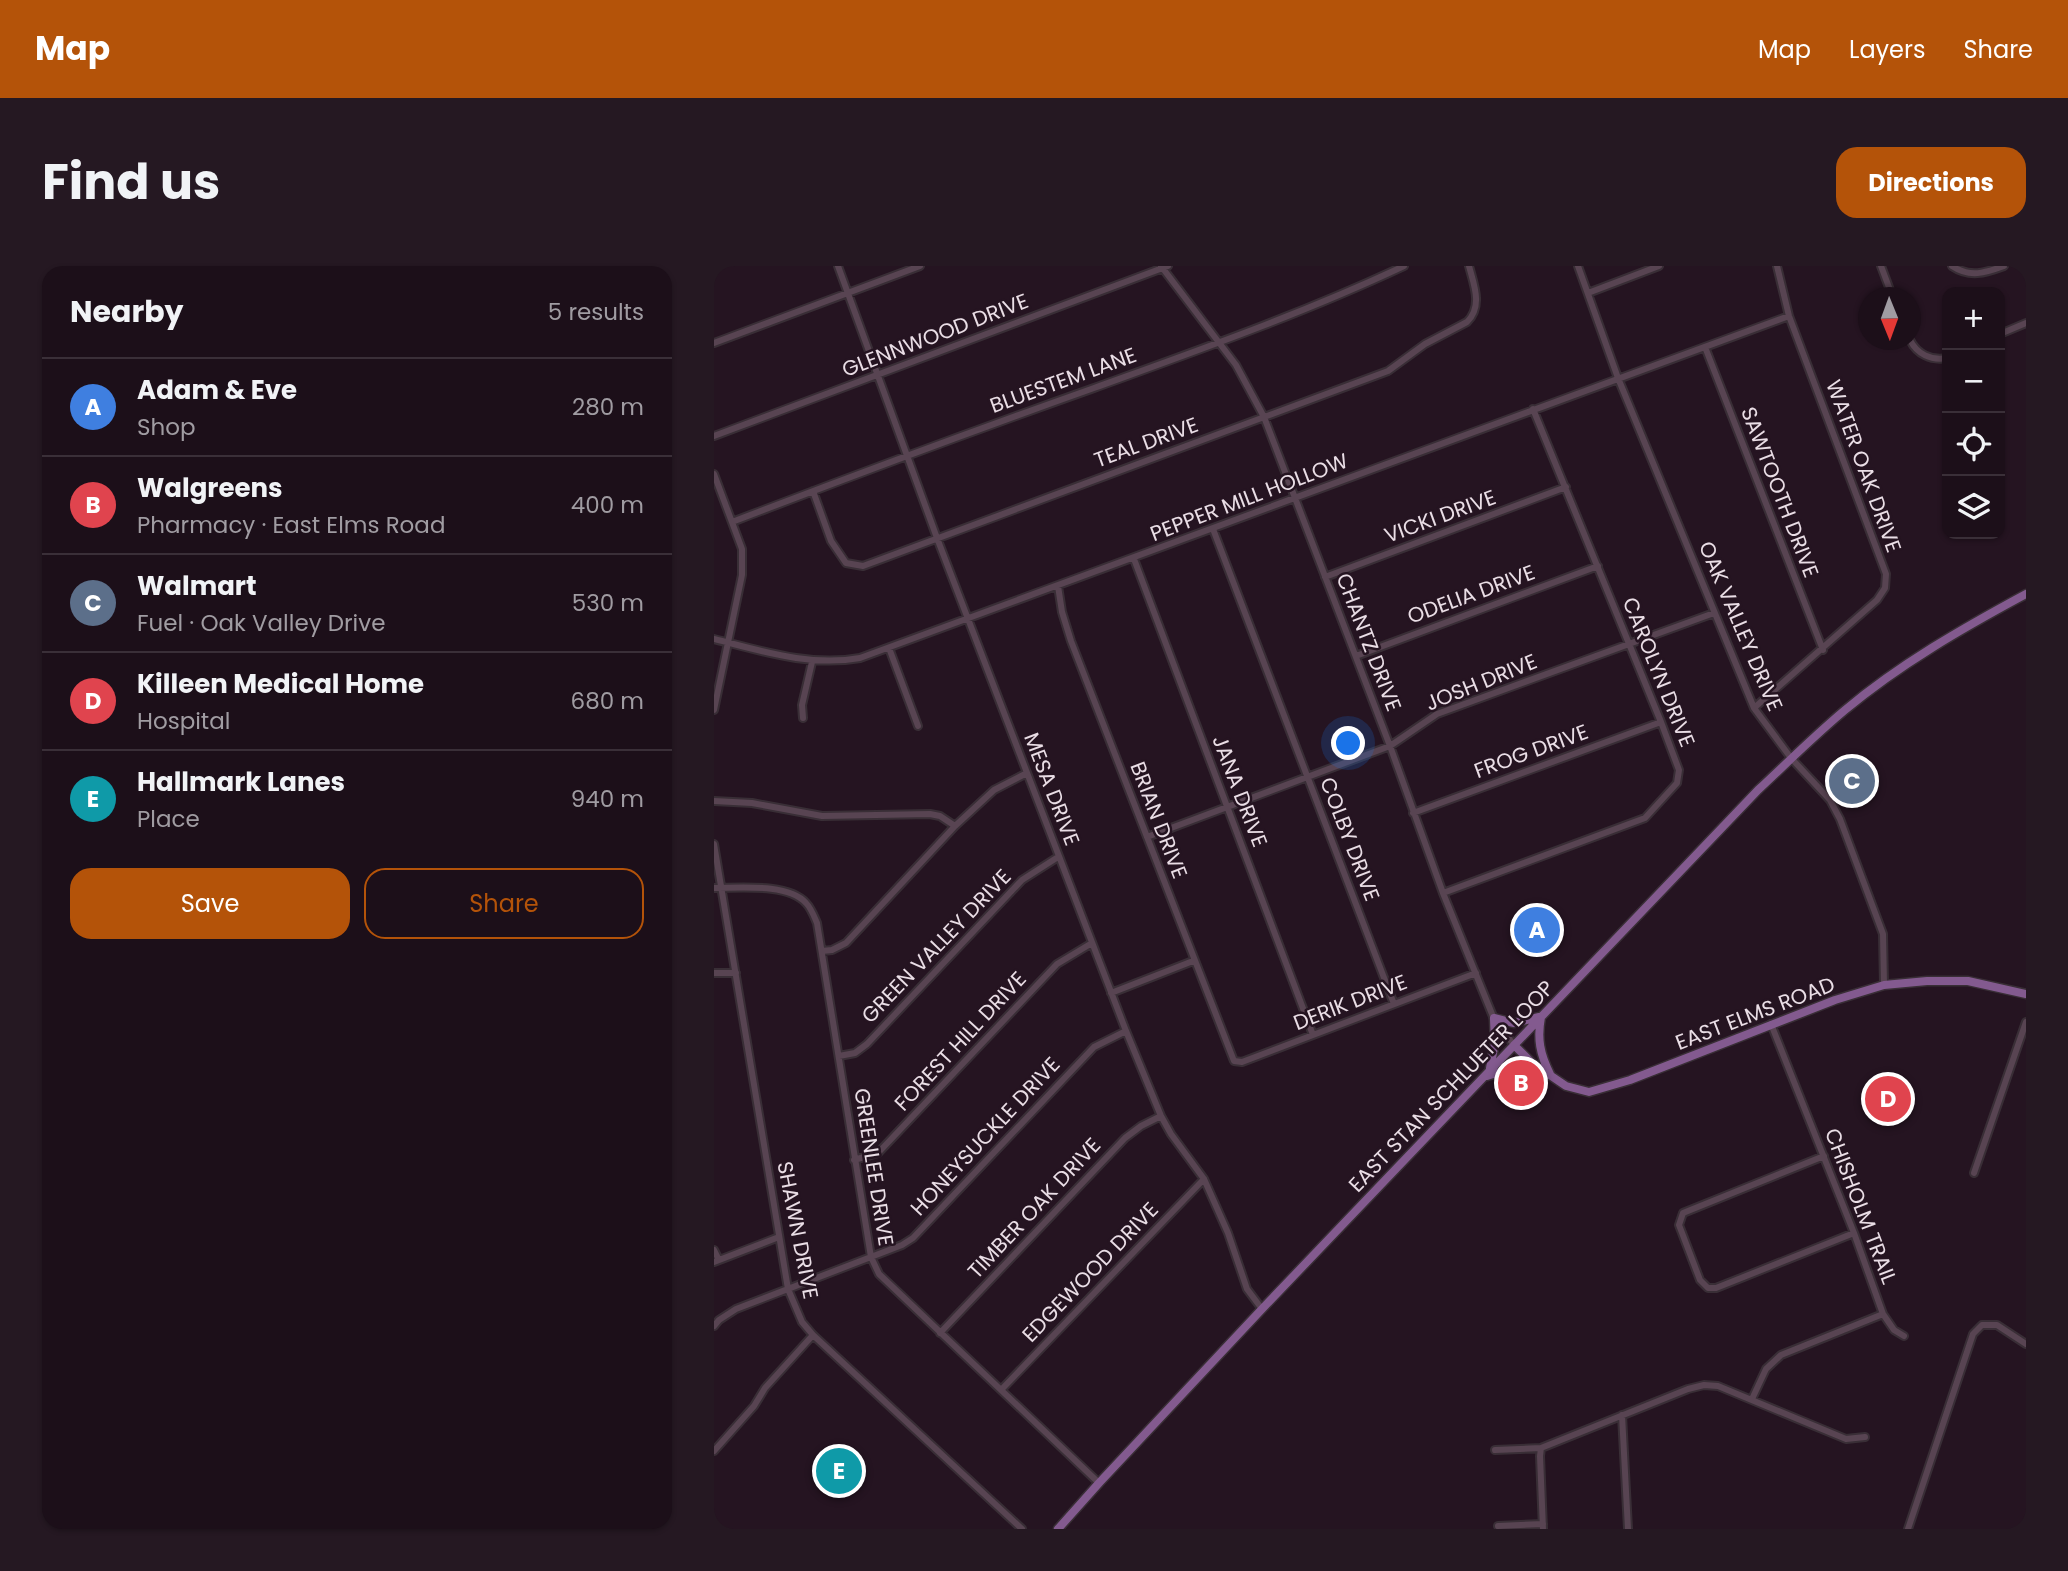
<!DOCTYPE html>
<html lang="en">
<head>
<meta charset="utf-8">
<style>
  body { margin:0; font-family:Poppins,sans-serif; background:#251822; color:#f1f3f6 }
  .controls { position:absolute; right:21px; top:21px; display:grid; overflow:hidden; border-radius:14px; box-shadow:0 2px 5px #0004 }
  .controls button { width:63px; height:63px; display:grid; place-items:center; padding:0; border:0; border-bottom:2px solid #3a2f38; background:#1c0f19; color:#f1f3f6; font:35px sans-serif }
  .compass { position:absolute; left:1144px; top:21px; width:63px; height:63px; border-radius:50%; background:#1c0f19; box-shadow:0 2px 5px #0004; rotate:179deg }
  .you { position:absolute; left:635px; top:478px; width:24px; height:24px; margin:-18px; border:5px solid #fff; border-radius:50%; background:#1a73e8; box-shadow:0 0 0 10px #1a73e833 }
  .badge { display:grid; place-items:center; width:46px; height:46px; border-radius:50%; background:#b45309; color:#fff; font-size:23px; font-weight:700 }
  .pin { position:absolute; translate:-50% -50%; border:4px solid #fff; box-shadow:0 2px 7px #0006 }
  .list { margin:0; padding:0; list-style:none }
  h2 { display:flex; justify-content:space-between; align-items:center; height:91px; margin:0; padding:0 28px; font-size:30px }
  h2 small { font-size:23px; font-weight:400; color:#a09ca2 }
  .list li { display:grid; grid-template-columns:46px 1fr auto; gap:21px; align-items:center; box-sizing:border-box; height:98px; padding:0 28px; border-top:2px solid #3a2f38 }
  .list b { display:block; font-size:26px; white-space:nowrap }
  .list p { margin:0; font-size:23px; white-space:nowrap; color:#a09ca2 }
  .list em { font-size:23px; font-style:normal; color:#a09ca2 }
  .actions { display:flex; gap:14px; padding:21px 28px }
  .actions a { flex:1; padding:16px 0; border:2px solid #b45309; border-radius:21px; text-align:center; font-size:24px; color:#b45309 }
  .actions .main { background:#b45309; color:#fff }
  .icon { flex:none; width:38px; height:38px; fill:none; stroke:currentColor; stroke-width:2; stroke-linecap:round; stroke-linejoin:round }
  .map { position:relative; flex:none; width:1312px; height:1263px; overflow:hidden; border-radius:21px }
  header { display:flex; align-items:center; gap:42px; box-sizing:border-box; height:98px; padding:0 35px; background:#b45309; color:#fff }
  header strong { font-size:33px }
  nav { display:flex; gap:38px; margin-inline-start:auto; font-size:24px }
  .intro { display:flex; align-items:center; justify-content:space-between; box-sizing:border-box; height:168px; padding:0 42px }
  h1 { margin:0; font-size:49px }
  .button { padding:18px 32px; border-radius:21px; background:#b45309; color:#fff; font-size:24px; font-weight:700 }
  main { display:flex; gap:42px; padding:0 42px }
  aside { flex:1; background:#1c0f19; border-radius:21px; box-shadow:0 2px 5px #0004 }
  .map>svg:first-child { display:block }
</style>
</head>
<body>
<header>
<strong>Map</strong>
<nav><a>Map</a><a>Layers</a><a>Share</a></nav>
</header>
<div class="intro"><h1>Find us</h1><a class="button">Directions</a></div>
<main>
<aside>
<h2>Nearby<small>5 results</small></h2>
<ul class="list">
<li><span class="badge" style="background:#3f7fe0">A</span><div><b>Adam &amp; Eve</b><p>Shop</p></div><em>280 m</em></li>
<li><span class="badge" style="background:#e0444e">B</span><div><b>Walgreens</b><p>Pharmacy · East Elms Road</p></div><em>400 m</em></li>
<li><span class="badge" style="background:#5c6f8a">C</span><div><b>Walmart</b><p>Fuel · Oak Valley Drive</p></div><em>530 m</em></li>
<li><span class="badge" style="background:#e0444e">D</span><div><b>Killeen Medical Home</b><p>Hospital</p></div><em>680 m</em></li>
<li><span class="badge" style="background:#0f9aa8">E</span><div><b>Hallmark Lanes</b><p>Place</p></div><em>940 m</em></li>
</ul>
<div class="actions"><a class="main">Save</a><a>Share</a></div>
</aside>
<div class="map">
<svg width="1312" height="1263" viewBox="0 0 1312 1263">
  <rect width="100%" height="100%" fill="#251421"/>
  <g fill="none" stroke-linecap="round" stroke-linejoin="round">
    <defs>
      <path id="minor" d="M124,0L223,272L412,765L447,850L457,868L490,913L514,967L533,1023L548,1043
        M447,0L522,99L550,151L676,480L729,627L780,753L800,779
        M864,0L904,112L1040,442L1077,492L1116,534L1126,553L1169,668L1170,719
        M1167,0L1179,32
        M1238,0C1256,12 1271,7 1290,0
        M874,27L945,0
        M1286,68L1312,57
        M1196,74C1203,88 1217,95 1233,92
        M0,77L206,0
        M991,81L1109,384
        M0,170L454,0
        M0,208L28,283V309L0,444
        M99,225L117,275L132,297L149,300L674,105L711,78L753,56C769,40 760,19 755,0
        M18,256C138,210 259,165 380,122C485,84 590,47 690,0
        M499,263L680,738
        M420,293L599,769
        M611,311L852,221
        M344,320L348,346L357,375L520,795L528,796L762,707
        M0,373C48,385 96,401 146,392L1075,50
        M175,382L204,460
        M642,390L884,300
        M1040,442L1163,334L1171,322L1172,308L1075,50L1063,0
        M89,452L88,439L98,396
        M0,535L38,537L108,550L216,548L226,550L241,560
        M699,547L947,456
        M433,571L676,480L723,448L1000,347
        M0,578L74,1023L88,1056L99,1069L308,1263
        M0,622C26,622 74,617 92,637C97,642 100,650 103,657L157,991L165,1008L385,1217
        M729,627L931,552L963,517L965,504L947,456L819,143
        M108,685L118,684L132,677L241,560L280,524L313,507
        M0,707H22
        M397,727L479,695
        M1057,758L1140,967L1169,1048L1180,1064L1190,1070
        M125,790L141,787L153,778L308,614L344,591
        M1110,890L969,947L965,959L986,1014L994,1022H1002L1140,967
        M140,894L164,887L343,698L378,677
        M1260,907L1312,756
        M0,984L5,994
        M0,996L65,971
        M0,1060L5,1054L22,1043L188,979L199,972L380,781L412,765
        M226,1067L411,872L427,860L447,850
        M287,1124L490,913
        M1038,1133L1052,1103L1067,1089L1169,1048
        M908,1149L914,1263
        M781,1184L827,1182
        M0,1185L40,1140L51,1122L99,1069
        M784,1260L829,1258
        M829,1263L826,1190L827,1182L974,1123L990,1119L1004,1120L1132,1173L1151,1171
        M1194,1263L1259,1068L1268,1059H1283L1312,1078"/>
      <path id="major" d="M827,751C823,773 826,788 836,808
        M780,752L800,757L825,751
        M800,779L818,797L852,820L875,826L916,814L1121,734L1170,719L1213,715H1254L1312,728
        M776,802L781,777L780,753
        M773,810C801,801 804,802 831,810
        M344,1263L385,1217L548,1043L1044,524C1073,497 1101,469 1131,444C1186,398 1249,362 1312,328"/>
    </defs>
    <use href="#minor" stroke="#392e36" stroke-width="10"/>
    <use href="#major" stroke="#392e36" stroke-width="11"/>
    <use href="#minor" stroke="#584452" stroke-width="6"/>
    <use href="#major" stroke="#835a8f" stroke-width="8"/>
  </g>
  <g text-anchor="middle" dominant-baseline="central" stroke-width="5" stroke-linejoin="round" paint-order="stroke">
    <g font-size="21" fill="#eadee6" stroke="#251421">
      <text transform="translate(221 69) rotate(-21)">GLENNWOOD DRIVE</text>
      <text transform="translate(349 114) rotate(-20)">BLUESTEM LANE</text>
      <text transform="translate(432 176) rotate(-20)">TEAL DRIVE</text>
      <text transform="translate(1150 200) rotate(70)">WATER OAK DRIVE</text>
      <text transform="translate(1066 226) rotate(69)">SAWTOOTH DRIVE</text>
      <text transform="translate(535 231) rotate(-21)">PEPPER MILL HOLLOW</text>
      <text transform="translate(726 250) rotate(-20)">VICKI DRIVE</text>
      <text transform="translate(757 328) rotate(-20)">ODELIA DRIVE</text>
      <text transform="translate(1027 360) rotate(67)">OAK VALLEY DRIVE</text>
      <text transform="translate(655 376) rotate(69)">CHANTZ DRIVE</text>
      <text transform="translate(945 406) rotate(68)">CAROLYN DRIVE</text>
      <text transform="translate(767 416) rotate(-22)">JOSH DRIVE</text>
      <text transform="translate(817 485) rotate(-20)">FROG DRIVE</text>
      <text transform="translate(338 523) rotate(69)">MESA DRIVE</text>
      <text transform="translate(526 525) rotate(69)">JANA DRIVE</text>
      <text transform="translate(445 554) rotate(69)">BRIAN DRIVE</text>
      <text transform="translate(636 573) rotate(69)">COLBY DRIVE</text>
      <text transform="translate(222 680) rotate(-46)">GREEN VALLEY DRIVE</text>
      <text transform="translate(636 736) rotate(-21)">DERIK DRIVE</text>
      <text transform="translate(1041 747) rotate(-21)">EAST ELMS ROAD</text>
      <text transform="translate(246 775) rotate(-47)">FOREST HILL DRIVE</text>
      <text transform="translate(737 820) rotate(-46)">EAST STAN SCHLUETER LOOP</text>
      <text transform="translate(271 870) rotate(-47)">HONEYSUCKLE DRIVE</text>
      <text transform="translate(160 901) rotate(81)">GREENLEE DRIVE</text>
      <text transform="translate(1147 940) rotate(69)">CHISHOLM TRAIL</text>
      <text transform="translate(320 942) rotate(-47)">TIMBER OAK DRIVE</text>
      <text transform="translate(84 964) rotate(79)">SHAWN DRIVE</text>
      <text transform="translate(376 1006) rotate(-46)">EDGEWOOD DRIVE</text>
    </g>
  </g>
</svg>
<div class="controls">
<button>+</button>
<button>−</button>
<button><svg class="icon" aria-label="locate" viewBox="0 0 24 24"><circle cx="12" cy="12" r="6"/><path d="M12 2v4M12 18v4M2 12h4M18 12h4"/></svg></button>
<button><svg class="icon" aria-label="layers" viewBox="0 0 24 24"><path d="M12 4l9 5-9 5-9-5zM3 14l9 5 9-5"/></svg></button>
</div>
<svg class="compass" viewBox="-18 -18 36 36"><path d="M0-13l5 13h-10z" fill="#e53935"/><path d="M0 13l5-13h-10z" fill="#a09ca2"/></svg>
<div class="you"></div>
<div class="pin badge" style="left:823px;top:664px;background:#3f7fe0">A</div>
<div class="pin badge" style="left:807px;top:817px;background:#e0444e">B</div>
<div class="pin badge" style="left:1138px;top:515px;background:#5c6f8a">C</div>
<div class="pin badge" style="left:1174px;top:833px;background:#e0444e">D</div>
<div class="pin badge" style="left:125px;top:1205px;background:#0f9aa8">E</div>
</div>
</main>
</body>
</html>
